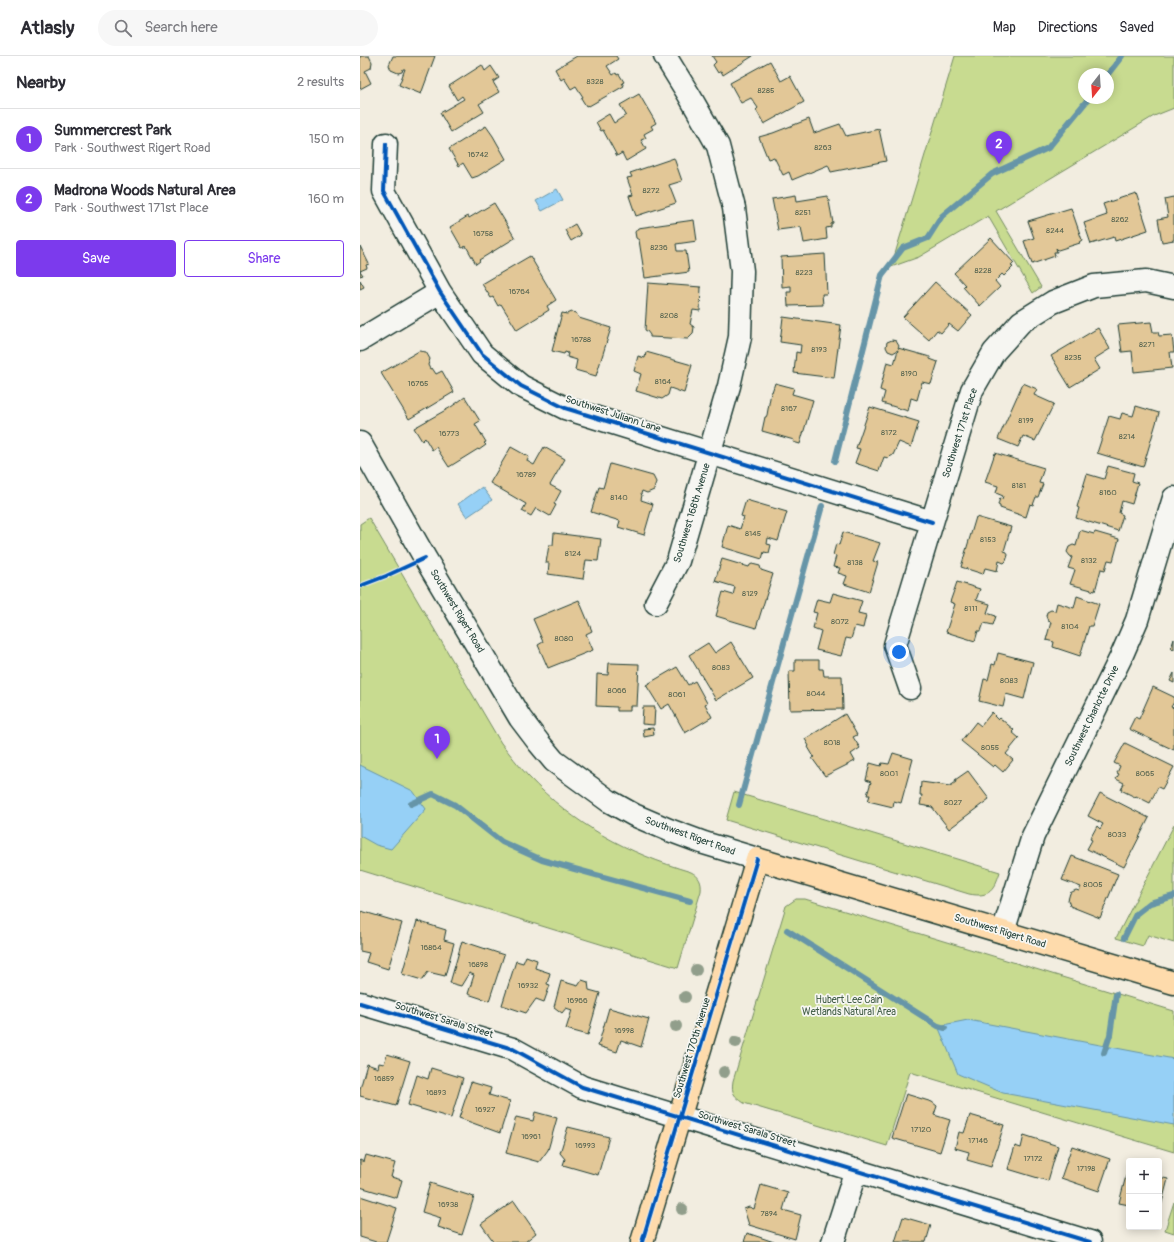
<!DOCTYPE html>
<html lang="en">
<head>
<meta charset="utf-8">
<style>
  body { margin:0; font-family:Pangolin,sans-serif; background:#f7f7f7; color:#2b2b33 }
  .controls { position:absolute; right:12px; bottom:12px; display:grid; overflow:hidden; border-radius:4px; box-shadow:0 2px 10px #0003 }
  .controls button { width:36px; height:36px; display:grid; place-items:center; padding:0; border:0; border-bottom:1px solid #e1e1e2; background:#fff; color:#2b2b33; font:20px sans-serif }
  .compass { position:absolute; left:718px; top:12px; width:36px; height:36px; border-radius:50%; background:#fff; box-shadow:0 2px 10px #0003; rotate:197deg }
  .you { position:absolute; left:539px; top:596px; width:14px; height:14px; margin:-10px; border:3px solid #fff; border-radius:50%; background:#1a73e8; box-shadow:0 0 0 6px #1a73e833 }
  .badge { display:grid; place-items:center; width:26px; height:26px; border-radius:50%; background:#7c3aed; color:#fff; font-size:13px; font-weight:700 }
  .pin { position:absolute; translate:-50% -33px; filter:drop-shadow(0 1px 2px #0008) }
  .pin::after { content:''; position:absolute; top:21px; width:14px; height:12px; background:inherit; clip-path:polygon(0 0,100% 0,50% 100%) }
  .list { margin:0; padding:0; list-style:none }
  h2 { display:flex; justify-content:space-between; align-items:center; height:52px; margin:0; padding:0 16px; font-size:17px }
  h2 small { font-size:13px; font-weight:400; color:#7c7c81 }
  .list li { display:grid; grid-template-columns:26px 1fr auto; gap:12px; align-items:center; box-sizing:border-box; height:60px; padding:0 16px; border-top:1px solid #e1e1e2 }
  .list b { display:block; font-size:15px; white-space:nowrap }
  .list p { margin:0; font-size:13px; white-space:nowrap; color:#7c7c81 }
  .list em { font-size:13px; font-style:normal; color:#7c7c81 }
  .actions { display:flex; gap:8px; padding:12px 16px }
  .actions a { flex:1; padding:9px 0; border:1px solid #7c3aed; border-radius:4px; text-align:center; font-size:14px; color:#7c3aed }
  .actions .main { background:#7c3aed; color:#fff }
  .icon { flex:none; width:22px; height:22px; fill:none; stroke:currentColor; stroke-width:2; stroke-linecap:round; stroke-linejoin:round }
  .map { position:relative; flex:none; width:814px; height:1186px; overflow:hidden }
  header { display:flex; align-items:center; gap:24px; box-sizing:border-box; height:56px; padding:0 20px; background:#fff; border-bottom:1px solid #e1e1e2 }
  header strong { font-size:19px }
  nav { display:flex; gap:22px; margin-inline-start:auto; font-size:14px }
  .search { width:280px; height:36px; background:#f7f7f7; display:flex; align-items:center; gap:10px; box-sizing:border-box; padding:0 14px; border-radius:22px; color:#7c7c81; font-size:15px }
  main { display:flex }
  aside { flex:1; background:#fff }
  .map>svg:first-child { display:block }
</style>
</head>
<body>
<header>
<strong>Atlasly</strong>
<div class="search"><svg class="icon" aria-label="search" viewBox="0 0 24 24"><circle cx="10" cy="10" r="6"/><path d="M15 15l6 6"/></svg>Search here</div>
<nav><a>Map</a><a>Directions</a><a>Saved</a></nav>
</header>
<main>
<aside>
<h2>Nearby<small>2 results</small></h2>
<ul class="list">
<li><span class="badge">1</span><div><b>Summercrest Park</b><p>Park · Southwest Rigert Road</p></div><em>150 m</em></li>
<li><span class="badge">2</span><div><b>Madrona Woods Natural Area</b><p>Park · Southwest 171st Place</p></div><em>160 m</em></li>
</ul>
<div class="actions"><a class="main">Save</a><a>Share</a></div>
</aside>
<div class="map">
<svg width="814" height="1186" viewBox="0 0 814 1186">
  <rect width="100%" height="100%" fill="#f2ede0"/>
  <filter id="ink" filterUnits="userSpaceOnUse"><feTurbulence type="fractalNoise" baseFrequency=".025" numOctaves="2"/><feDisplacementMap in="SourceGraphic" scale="8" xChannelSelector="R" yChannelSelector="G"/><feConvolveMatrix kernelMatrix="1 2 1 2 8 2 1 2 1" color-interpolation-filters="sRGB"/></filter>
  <g filter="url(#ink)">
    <path fill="#c8db90" stroke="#748c62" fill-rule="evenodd" d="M595,0H814V52L794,60L636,155L681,231L673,237L628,160L559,201L531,211ZM724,18H748V42H724Z
      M9,462L141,687C150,698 158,709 168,720C214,769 267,797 331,816C339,820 342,826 341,835L318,912L0,814V468Z
      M374,736L640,816C634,834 630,842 609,838L366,764Z
      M814,769V887L788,879L783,890L756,882Z
      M436,843H445L814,955V1096L550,1016L527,1090L384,1047C374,1040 371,1037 373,1025L426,850Z
      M814,1146V1177L805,1174Z"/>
    <path fill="#96d0f6" stroke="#6695a8" d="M197,133L203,144L182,155L176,145Z
      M122,431L132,444L107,461L98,448Z
      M0,709L53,735L66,753L31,793L16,789L0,780Z
      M608,964L814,1003V1069L643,1037L598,1018L578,970Z"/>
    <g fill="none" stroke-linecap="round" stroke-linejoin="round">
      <path stroke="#6695a8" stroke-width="6" d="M748,18L762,0
        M475,405L522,219L543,192L568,182L582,160L632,118L688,92L729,42
        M51,748L73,738L95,749L142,786L182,804L330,845
        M379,749L462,450
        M427,874L578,970L585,972
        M764,882L776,858L790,847L814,840
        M744,997L750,979L756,938"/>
    </g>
    <path fill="#e2c797" stroke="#1f3d34" d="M0,0H9L12,6L11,12L5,15L11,27L0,33Z
      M33,0H75L61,38L39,29L45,13H43L42,16L38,17L31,14L29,9Z
      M217,0H256L258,3L247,10L253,19L256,17L257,19L259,18L264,26L262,27L264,30L229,50L228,49L226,50L221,42L223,41L216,30L211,33L204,22L201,24L195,13Z
      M352,0H393L363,19L361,15L358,17L353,9L356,6Z
      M410,5L421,25L430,20L444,46L404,68L396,54L398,52L391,42L381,47L370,27Z
      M122,9L125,15L131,10L139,22L133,26L139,36L119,48L124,56L91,76L80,57L104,43L102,40L97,44L89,30Z
      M279,38L296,67L291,70L293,73L284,78L286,82L281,84L286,93L266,105L262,97L257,100L243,74L241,75L236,66L249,58L254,67L266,59L260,49Z
      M449,63L454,77L480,68L486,80L519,73L526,105L471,116L468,109L432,124L429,116L423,119L414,101L408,103L399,81L413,77Z
      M126,70L133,80L146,103L118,120L112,122L103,107L99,110L89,93Z
      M314,102L322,125L309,129L316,147L276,160L269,140L273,139L267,122L272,121L270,117Z
      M776,137L788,174L755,185L754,181L731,188L724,167L747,159L743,148Z
      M436,139L437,145L468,140L473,167L471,168V171L466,172L467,183L444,187L441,171L418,174L412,143Z
      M814,141V184L802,186L798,163L808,161L805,143Z
      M134,147L155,182L119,204L120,205L116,208L106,190L102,192L90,171L108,160L109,162Z
      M711,152L722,184L719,186L720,187L698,194L696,192L697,196H694L695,200L672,208L664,185L674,182L668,165Z
      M334,164L337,185L316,188L317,195H326L329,216L285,222L279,184L276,182L275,176L278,172Z
      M215,168L221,179L211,185L205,174Z
      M631,182L654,207L651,210L653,211L644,220L642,218L635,225L640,231L620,250L603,231L605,229L594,217Z
      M0,190L9,208L6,209L7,212L0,215L3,219L0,220Z
      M465,198L467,238H462L463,249L428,250L427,236H431V230L422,231L421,201Z
      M170,200L196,244L187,250L189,254L157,274L141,248L138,250L133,241L131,242L122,228Z
      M0,224L4,231L0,233Z
      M575,226L612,259L598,275L589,268L581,277L577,274L569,284L543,261Z
      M288,227L341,231L340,255L333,254L330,268L334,271L333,278L328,283L290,281V279L287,275L285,274Z
      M212,256L216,257L219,262L251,272L236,320L215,314L217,304L207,301L208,297L205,296L204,298L192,295L202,257L207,258Z
      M423,261L481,269L474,322L434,317L436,296L440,297L441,289L420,286Z
      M791,266L793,276H798L799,280L812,279L814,296H810L812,312L774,316L772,295L762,296L758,269Z
      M738,272L750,293L734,303L740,313L710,331L691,300Z
      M532,284L536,285L539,290L538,292L570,301V303L578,306L571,328L562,326L557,344L551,342L548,355L522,347L525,336L520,334L527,306L534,308L538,294L533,297L528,295L526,291L527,286Z
      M59,295L66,296L70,303L68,309L70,313L72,312L76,318L82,315L94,336L49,363L21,317Z
      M286,296L332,309L324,337L310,332L308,339L302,343L276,335L281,318L274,315L278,300L285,302Z
      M415,327L434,332L432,338L453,344L440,388L433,386L434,384L402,375L405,361H406L407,359L411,336H412Z
      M663,327L677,333L674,339L694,348L675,385L663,380L658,391L638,383Z
      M105,341L120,365L115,368L126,386L124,387L126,389L119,394L118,393L89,411L76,391L72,394L65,382L62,385L54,372L91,351Z
      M776,350L799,357L783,411L737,397L749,360L760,363L762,357L773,360Z
      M510,351L559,366L551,391L539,386L533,399L528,402L524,401L519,415L495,407L500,393L496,392Z
      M151,391L169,401L167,405L174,409L184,391L205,403L190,429L201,435L194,448L196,449L190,460L176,452L171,460L162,455L166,448L130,427Z
      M635,397L684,412L679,427L683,428L678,441H676L673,449L670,448L666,461L640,452V450L638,449L640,442L642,443L643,440L636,437L638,430L625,426Z
      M250,408L293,420L296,426L294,434L287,437L282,435L281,438L282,439L281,444L293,448L284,479L258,471L260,465L231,456L239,431L243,432Z
      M748,410L774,417L772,425L778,427L772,448L762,445L759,457L763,459L758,475L716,462L719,452L717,451L727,418L744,423Z
      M386,444L427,456L418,485L408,482L407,488L411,489L409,497L404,496L402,503L362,491L368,469L380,473L384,461L381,460Z
      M616,461L651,471L644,495L647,496L648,499L646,505L644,507L639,505L637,515L625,512L623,518L601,511Z
      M720,474L734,478L735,476L759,483L753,505L748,504L745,514L741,513L735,535L710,528L715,514L708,512L712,501L710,500L707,496L709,491L713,489L716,490Z
      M483,476L520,487L513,505L518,506L509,536L484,528L487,520L478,517L480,512L473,511L476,500L473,499L476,488L479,489Z
      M194,477L241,483L238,505L226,504L223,523L188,518L189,507H186L189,489H193Z
      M362,503L389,511L390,509L392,508L400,510L401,514L413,518L396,572L356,560L363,536L373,539L375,531L355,525Z
      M597,526L620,533L616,544L630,548L627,557L636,560L633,569L624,567L621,575H618L615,585L586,576L595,548L590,546Z
      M473,537L502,545L498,557L506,559L503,572L495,570L491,583L486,582L481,600L456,594L461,575L453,572L457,557L453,556L457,543L470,546Z
      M717,540L739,548L732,570H729L720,600L693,591L694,586L686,584L691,566L688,565L686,560L687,556L691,554L695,555L697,547L714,552Z
      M219,544L232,575L226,578L233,594L188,612L178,589L183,586L173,563Z
      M814,583V593L811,592Z
      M371,586L393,622L356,644L329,599L348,587L355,597Z
      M638,597L673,606L664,643L646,638L643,651L619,645L624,623L628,624L632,608L635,609Z
      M435,604H459V613H463L464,620H482L483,653L430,654L429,615H435Z
      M249,607L279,608L277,650H270V655H257V651L236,650L237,618L248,619Z
      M317,611L328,629L335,625L347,647L345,648L352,661L325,677L309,648L301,653L286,629Z
      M814,617V627L810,625Z
      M793,631L814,641V646L811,651L814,652V694L769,673L775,661L779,663Z
      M283,651H295L294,669L282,668Z
      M632,656L635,659L634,660L638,664L640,662L654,674L652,676L659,682L646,698L653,704L643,716L635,709L633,711L601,685L616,666L621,670Z
      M485,658L497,679L493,681L500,692L491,698L495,705L465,720L452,702L454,701L448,691L449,690L445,683Z
      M293,672L294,679L284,681L283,673Z
      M765,687L814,711L802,733L798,731L790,747L776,740L775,741L761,734L764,727L756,723L759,718L757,717L760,710L754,707Z
      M533,697L553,703L541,747L534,745L533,751L508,745L510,739H507L511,726L506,724L510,707L521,710L522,707L529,708Z
      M608,715L629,743L589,773L572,751L560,749L562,739H560L561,726L590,730L596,726L595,724Z
      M740,737L789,762L764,811L727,793L732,784L730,783L737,770L740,773L743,768L728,760Z
      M712,800L758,818L740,862L710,850L708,844L710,837L716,834L719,835L721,831L702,824Z
      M1,855L42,867L28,913L6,906L9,897L0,895V859Z
      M57,865L86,874L84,884L94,887L85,920L68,916L62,924L42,918Z
      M102,885L144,899L129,945L108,938L114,919L109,917L101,930L90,927Z
      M166,900L177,904L175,912L190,917L187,928L190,929L184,946L176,943L166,957L142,949L156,905L163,907Z
      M222,924L228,926L229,934L240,937L228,979L206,973L212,954L206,952L202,957L194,951L201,925L218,930Z
      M249,952L289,963L281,991L261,984L257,996L238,990Z
      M27,998L50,1005L36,1050L0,1040V1033L7,1008L18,1012L19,1007L24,1008Z
      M71,1012L103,1022L91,1062L48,1049L57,1019L68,1023Z
      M111,1026L131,1032L129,1039L150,1045L140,1077L99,1062Z
      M546,1038L572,1046L577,1050L574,1059L590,1064L580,1096L532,1082Z
      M175,1056L197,1062L188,1094L179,1106L146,1097L156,1061L173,1065Z
      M610,1059L644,1069L631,1111L607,1104L609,1096L595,1092L599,1076L604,1077Z
      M208,1071L249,1081L238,1119L203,1109L205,1103L200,1097Z
      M664,1079L698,1090L688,1125L648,1113L655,1090L661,1092Z
      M712,1090L750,1103L739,1135L701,1122Z
      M6,1099L35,1107L31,1121L42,1124L37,1142L0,1131V1104L4,1106Z
      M768,1112H769V1149L759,1147Z
      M799,1121L808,1123L799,1158Z
      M70,1127L114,1141L102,1179L78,1171L81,1162L62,1156Z
      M401,1129L428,1137L423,1154L441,1159L435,1183L389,1169L384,1153L389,1151L394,1153Z
      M0,1140L37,1152L26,1186H16L0,1181Z
      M154,1145L176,1177L165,1186H134L121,1168Z
      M543,1161L571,1169L566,1186H535Z
      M387,1177L414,1186H384Z"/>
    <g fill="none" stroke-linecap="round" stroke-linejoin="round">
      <defs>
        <path id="minor" d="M26,88L24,135L80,236L122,298L161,330L205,352L572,466
          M0,284L80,236
          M0,387L65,502L160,662L179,687L194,705L249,745L274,759L309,774L344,787L397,803
          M296,547L318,505L369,330L380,281L382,215L374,152L358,90L329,39L305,0
          M550,632L535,589L612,334L634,296L661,266L693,246L734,230L786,225L814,231
          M643,876L673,780L761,601L777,564L814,442
          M0,947L153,993L222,1031L730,1186
          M473,1186L496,1114"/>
        <path id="major" d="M282,1186L397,803L814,927"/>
      </defs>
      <use href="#minor" stroke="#1f3d34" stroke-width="25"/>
      <use href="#major" stroke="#1f3d34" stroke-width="25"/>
      <use href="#minor" stroke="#f6f6f2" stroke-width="22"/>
      <use href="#major" stroke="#fedbac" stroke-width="22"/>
      <defs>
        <path id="cycleway" d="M26,88L24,135L80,236L122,298L161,330L205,352L572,466
          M0,530L26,520L65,502
          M0,947L153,993L222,1031L730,1186
          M282,1186L397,803"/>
      </defs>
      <use href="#cycleway" stroke="#f6f6f2" stroke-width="6"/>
      <use href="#cycleway" stroke="#0057b8" stroke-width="4"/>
    </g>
    <g fill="#919e8b">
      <circle cx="336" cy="914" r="6"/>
      <circle cx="325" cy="941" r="6"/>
      <circle cx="316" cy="970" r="6"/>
      <circle cx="376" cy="986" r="6"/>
      <circle cx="364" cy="1016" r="6"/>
      <circle cx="322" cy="1153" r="6"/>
    </g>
  </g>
  <g text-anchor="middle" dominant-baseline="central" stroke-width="3.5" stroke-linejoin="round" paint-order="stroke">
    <g font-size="8" fill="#50604d">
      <text x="235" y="25">8328</text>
      <text x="406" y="34">8285</text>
      <text x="463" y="91">8263</text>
      <text x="118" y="98">16742</text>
      <text x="291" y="134">8272</text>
      <text x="443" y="156">8251</text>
      <text x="760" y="163">8262</text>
      <text x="695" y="174">8244</text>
      <text x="123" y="177">16758</text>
      <text x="299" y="191">8236</text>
      <text x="623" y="214">8228</text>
      <text x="444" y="216">8223</text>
      <text x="159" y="235">16764</text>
      <text x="309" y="259">8208</text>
      <text x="221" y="283">16788</text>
      <text x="787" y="288">8271</text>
      <text x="459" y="293">8193</text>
      <text x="713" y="301">8235</text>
      <text x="549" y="317">8190</text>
      <text x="303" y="325">8164</text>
      <text x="58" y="327">16765</text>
      <text x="429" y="352">8167</text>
      <text x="666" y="364">8199</text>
      <text x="529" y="376">8172</text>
      <text x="89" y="377">16773</text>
      <text x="767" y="380">8214</text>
      <text x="166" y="418">16789</text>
      <text x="659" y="429">8181</text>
      <text x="748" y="436">8160</text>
      <text x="259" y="441">8140</text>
      <text x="393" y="477">8145</text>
      <text x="628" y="483">8153</text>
      <text x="213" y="497">8124</text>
      <text x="729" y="504">8132</text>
      <text x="495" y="506">8138</text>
      <text x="390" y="537">8129</text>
      <text x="611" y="552">8111</text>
      <text x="480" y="565">8072</text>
      <text x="710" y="570">8104</text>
      <text x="204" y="582">8080</text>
      <text x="361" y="611">8083</text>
      <text x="649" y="624">8083</text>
      <text x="257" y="634">8066</text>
      <text x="456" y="637">8044</text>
      <text x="317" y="638">8061</text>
      <text x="472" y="686">8018</text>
      <text x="630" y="691">8055</text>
      <text x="529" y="717">8001</text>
      <text x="785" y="717">8065</text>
      <text x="593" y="746">8027</text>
      <text x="757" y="778">8033</text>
      <text x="733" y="828">8005</text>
      <text x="71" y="891">16864</text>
      <text x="118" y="908">16898</text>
      <text x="168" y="929">16932</text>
      <text x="217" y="944">16966</text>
      <text x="264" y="974">16998</text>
      <text x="24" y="1022">16859</text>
      <text x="76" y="1036">16893</text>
      <text x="125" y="1053">16927</text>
      <text x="561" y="1073">17120</text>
      <text x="171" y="1080">16961</text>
      <text x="618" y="1084">17146</text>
      <text x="225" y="1089">16993</text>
      <text x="673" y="1102">17172</text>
      <text x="726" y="1112">17198</text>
      <text x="88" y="1148">16938</text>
      <text x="409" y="1157">7894</text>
    </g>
    <g font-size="10" fill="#1f3d34" stroke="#f6f6f2">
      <text transform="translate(253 358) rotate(18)">Southwest Juliann Lane</text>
      <text transform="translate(600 377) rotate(-72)">Southwest 171st Place</text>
      <text transform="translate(332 457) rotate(-73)">Southwest 168th Avenue</text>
      <text transform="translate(97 555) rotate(59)">Southwest Rigert Road</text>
      <text transform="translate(732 660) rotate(-64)">Southwest Charlotte Drive</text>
      <text transform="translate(330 780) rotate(20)">Southwest Rigert Road</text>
      <text transform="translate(640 875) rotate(17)">Southwest Rigert Road</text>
      <text transform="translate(84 964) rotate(17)">Southwest Sarala Street</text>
      <text transform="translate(332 992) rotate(-73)">Southwest 170th Avenue</text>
      <text transform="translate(387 1073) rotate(17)">Southwest Sarala Street</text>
    </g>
    <g font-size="10" fill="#415d46" stroke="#f6f6f2">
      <text x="489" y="944">Hubert Lee Cain<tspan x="489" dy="12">Wetlands Natural Area</tspan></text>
    </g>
  </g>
</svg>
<div class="controls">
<button>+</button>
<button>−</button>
</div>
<svg class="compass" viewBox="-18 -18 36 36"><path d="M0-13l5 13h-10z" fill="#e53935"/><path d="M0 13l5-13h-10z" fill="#7c7c81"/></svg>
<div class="you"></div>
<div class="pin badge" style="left:77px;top:703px">1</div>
<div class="pin badge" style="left:639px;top:108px">2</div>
</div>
</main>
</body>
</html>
